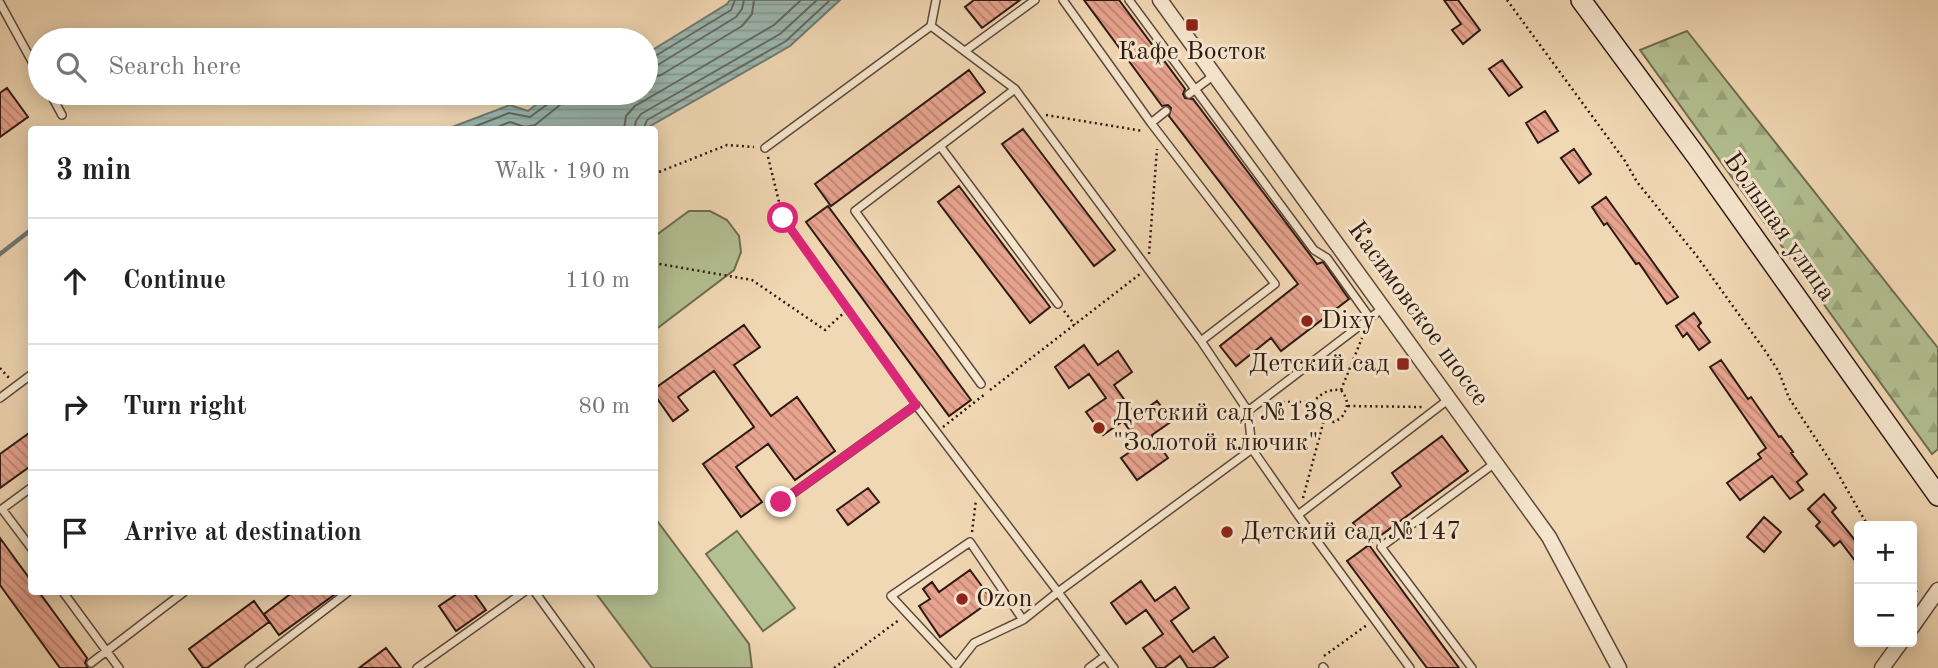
<!DOCTYPE html>
<html lang="en">
<head>
<meta charset="utf-8">
<style>
  body { margin:0; font-family:"Old Standard TT",serif; background:#f2f2f2; color:#222 }
  .controls { position:absolute; right:21px; bottom:21px; display:grid; overflow:hidden; border-radius:7px; box-shadow:0 4px 18px #0003 }
  .controls button { width:63px; height:63px; display:grid; place-items:center; padding:0; border:0; border-bottom:2px solid #e0e0e0; background:#fff; color:#222; font:35px sans-serif }
  .stop { position:absolute; width:21px; height:21px; margin:-16px; border:5px solid #db2777; border-radius:50%; background:#fff }
  .stop.end { background:#db2777; border-color:#fff; box-shadow:0 2px 7px #0008 }
  .list { margin:0; padding:0; list-style:none }
  h2 { display:flex; justify-content:space-between; align-items:center; height:91px; margin:0; padding:0 28px; font-size:30px }
  h2 small { font-size:23px; font-weight:400; color:#767676 }
  .list li { display:grid; grid-template-columns:46px 1fr auto; gap:21px; align-items:center; box-sizing:border-box; height:126px; padding:0 28px; border-top:2px solid #e0e0e0 }
  .list b { display:block; font-size:26px; white-space:nowrap }
  .list em { font-size:23px; font-style:normal; color:#767676 }
  .icon { flex:none; width:38px; height:38px; fill:none; stroke:currentColor; stroke-width:2; stroke-linecap:round; stroke-linejoin:round }
  .map { position:relative; flex:none; width:1938px; height:668px; overflow:hidden }
  .search { position:absolute; background:#fff; box-shadow:0 4px 18px #0003; left:28px; top:28px; width:630px; height:77px; display:flex; align-items:center; gap:18px; box-sizing:border-box; padding:0 24px; border-radius:38px; color:#767676; font-size:26px }
  .panel { position:absolute; background:#fff; box-shadow:0 4px 18px #0003; left:28px; top:126px; width:630px; height:469px; border-radius:7px }
  .map>svg:first-child { display:block }
</style>
</head>
<body>
<div class="map">
<svg width="1938" height="668" viewBox="0 0 1938 668">
  <defs>
    <pattern id="forest-firs" width="22" height="20" patternUnits="userSpaceOnUse" patternTransform="scale(1.75)"><rect width="22" height="20" fill="#b3c092"/><path d="M5 1l3.5 6h-7zM16 11l3.5 6h-7z" fill="#9aa47d"/></pattern>
    <pattern id="water-rules" width="6" height="5" patternUnits="userSpaceOnUse" patternTransform="scale(1.75)"><rect width="6" height="5" fill="#9bb9b1"/><path d="M0 2.5h6" fill="none" stroke="#869e97"/></pattern>
    <pattern id="building-back-hatch" width="6" height="6" patternUnits="userSpaceOnUse" patternTransform="scale(1.75)"><rect width="6" height="6" fill="#e9a490"/><path d="M-1 5l2 2M0 0l6 6M5-1l2 2" fill="none" stroke="#bd8574"/></pattern>
  </defs>
  <rect width="100%" height="100%" fill="#f1d8b4"/>
  <filter id="stains"><feTurbulence type="fractalNoise" baseFrequency=".00286" numOctaves="4"/><feColorMatrix values="0 0 0 0 .2 0 0 0 0 .09 0 0 0 0 .02 0 0 0 .5 -.17"/></filter>
  <radialGradient id="worn" r=".72"><stop offset=".6" stop-color="#630" stop-opacity="0"/><stop offset="1" stop-color="#630" stop-opacity=".3"/></radialGradient>
  <path fill="#b3c092" stroke="#706c52" stroke-width="2" d="M689,211H710L727,220L739,236L741,252L734,270L655,330V236Z
    M655,518L749,644L752,668H652L595,592H654Z
    M737,531L795,608L763,631L706,554Z"/>
  <path fill="url(#forest-firs)" stroke="#706c52" stroke-width="2" d="M1687,31L1938,348V449L1932,454L1640,50Z"/>
  <path fill="url(#water-rules)" stroke="#6f7971" stroke-width="2" d="M730,0H840L790,46L645,129H447L510,105L528,111L551,93H646V54L727,4Z"/>
  <g fill="none" stroke-linecap="round" stroke-linejoin="round">
    <path stroke="#646962" stroke-width="2" d="M646,59L652,58L731,10L735,0
      M646,68L656,66L736,17L742,9L744,0
      M646,79L661,75L742,26L752,14L754,0
      M466,130L509,113L530,117L552,101L555,93
      M490,130L510,122L525,127L535,125L560,105L564,93
      M624,130L626,116L635,106L774,25L801,0
      M634,130L636,121L641,114L780,34L817,0
      M643,130L647,120L786,41L830,0"/>
    <path stroke="#6f7971" stroke-width="4.5" d="M0,254L32,229"/>
  </g>
  <path fill="url(#building-back-hatch)" stroke="#2d1912" stroke-width="2" d="M974,0H1020L982,28L965,7Z
    M1084,0H1119L1185,89L1183,94L1185,98L1193,99L1317,264L1323,262L1349,299L1281,351L1271,338L1236,366L1220,346L1298,284L1169,116L1171,108L1168,105L1162,106Z
    M1444,0H1458L1480,30L1463,44L1452,30L1461,24Z
    M1502,60L1522,87L1509,96L1489,69Z
    M969,70L985,92L831,206L815,184Z
    M7,88L28,117L0,137V93Z
    M1545,111L1558,131L1538,143L1526,123Z
    M1023,129L1115,250L1094,266L1002,144Z
    M1574,149L1591,174L1579,183L1561,158Z
    M959,186L1050,307L1030,323L938,202Z
    M1606,197L1678,297L1667,304L1639,263L1636,264L1607,223L1604,225L1592,207Z
    M828,206L971,400L949,416L806,222Z
    M1694,313L1701,323L1698,326L1710,342L1699,350L1687,333L1683,337L1676,326Z
    M744,325L760,347L734,365L771,416L797,397L835,451L795,480L768,444L736,467L762,502L741,517L703,464L754,427L714,371L678,397L688,410L673,421L654,394V389Z
    M1084,345L1098,365L1118,351L1132,372L1114,385L1136,416L1157,401L1172,421L1152,435L1168,458L1137,480L1121,458L1140,445L1123,421L1103,435L1086,412L1106,398L1089,374L1069,388L1055,367Z
    M1721,360L1748,399L1751,397L1779,437L1781,436L1793,452L1791,453L1807,474L1797,482L1803,490L1790,499L1772,476L1740,500L1727,483L1761,458L1758,454L1766,448L1710,367Z
    M32,431V465L0,488V454Z
    M1442,436L1468,471L1369,544L1353,523L1401,486L1392,473Z
    M868,488L879,502L848,525L837,510Z
    M1824,494L1836,508L1832,512L1859,545V566L1840,541L1834,546L1816,526L1820,522L1808,509Z
    M1764,517L1781,532L1764,552L1747,537Z
    M0,538L32,582V592H39L87,658L85,663L88,668H60L0,585Z
    M1369,545L1459,668H1427L1347,561Z
    M970,570L992,600L940,637L919,606L930,599L923,589L932,582L939,592Z
    M1141,581L1155,601L1175,587L1189,608L1171,621L1193,652L1214,637L1228,657L1213,668H1188L1180,656L1164,668H1157L1143,648L1163,634L1146,610L1126,624L1111,603Z
    M293,592H338L279,635L264,614Z
    M460,592H473L486,610L456,631L439,606Z
    M254,601L269,622L207,668H203L189,649Z
    M386,648L401,668H359Z"/>
  <g fill="none" stroke-linecap="round" stroke-linejoin="round">
    <defs>
      <path id="lane" d="M1063,0L1151,123L1275,284L1201,341L1248,411
        M1129,0L1314,250L1327,258L1370,318
        M0,3L40,76
        M931,26L1015,89L1201,341
        M965,51L1035,0
        M50,93L62,115
        M1189,94L1214,75
        M1151,123L1166,111
        M940,146L1058,304
        M765,148L931,26L936,0
        M981,384L855,211L1015,89
        M0,398L32,374
        M1252,449L1298,515
        M32,487L2,509L32,549
        M781,502L916,405L1058,592L1023,620L970,542L891,596L956,666L974,643L1023,620
        M63,592L119,668
        M535,592L590,668
        M1105,656L1114,668
        M91,663L184,592
        M1323,667L1324,668
        M249,668L348,592
        M417,668L524,592
        M1089,668L1105,656L1058,592L1252,449L1248,411L1383,308
        M1410,668L1298,515L1449,399
        M1472,668L1381,547L1495,463"/>
      <path id="street" d="M1160,0L1549,537L1619,668
        M1912,627L1938,590
        M1882,668L1901,642"/>
      <path id="secondary" d="M1581,0L1697,157L1938,496"/>
    </defs>
    <use href="#lane" stroke="#5e493a" stroke-width="10"/>
    <use href="#street" stroke="#5e493a" stroke-width="17"/>
    <use href="#secondary" stroke="#2d1912" stroke-width="22"/>
    <path stroke="#2d1912" stroke-width="2.5" stroke-dasharray="2 3.5" stroke-linecap="butt" d="M1507,0L1625,161L1637,182L1696,255L1766,352L1779,372L1789,398L1833,465L1868,526
      M1046,115L1143,131
      M768,157L783,218L911,398
      M654,174L727,145L754,147
      M1149,254L1157,149
      M654,263L752,280L825,330L848,309
      M1064,311L1075,325
      M0,368L9,378
      M990,390L1140,274
      M1341,390L1362,338
      M1277,402H1313L1315,409L1324,420L1334,422L1341,418C1349,407 1349,401 1341,390C1328,389 1322,393 1313,402
      M1348,406L1422,407
      M943,427L985,394
      M1303,498L1324,420
      M972,532L976,500
      M1912,587L1919,595
      M1324,656L1367,625
      M834,668L899,620"/>
    <use href="#lane" stroke="#f6e6ce" stroke-width="7"/>
    <use href="#street" stroke="#f6e6ce" stroke-width="14"/>
    <use href="#secondary" stroke="#f6e6ce" stroke-width="19"/>
  </g>
  <g fill="none" stroke-linecap="round" stroke-linejoin="round">
    <path stroke="#db2777" stroke-width="9" d="M781,502L916,405L783,218"/>
  </g>
  <g fill="#8f2418" stroke="#f6e6ce" stroke-width="2.5">
    <rect x="1185" y="18" width="14" height="14" rx="3.5"/>
    <circle cx="1307" cy="321" r="7"/>
    <rect x="1396" y="357" width="14" height="14" rx="3.5"/>
    <circle cx="1099" cy="428" r="7"/>
    <circle cx="1227" cy="532" r="7"/>
    <circle cx="962" cy="599" r="7"/>
  </g>
  <g text-anchor="middle" dominant-baseline="central" stroke-width="6" stroke-linejoin="round" paint-order="stroke">
    <g font-size="26" fill="#2d1912" stroke="#f6e6ce" text-anchor="start">
      <text x="1192" y="52" text-anchor="middle">Кафе Восток</text>
      <text x="1321" y="321">Dixy</text>
      <text x="1389" y="364" text-anchor="end">Детский сад</text>
      <text x="1113" y="413">Детский сад №138<tspan x="1113" dy="30">"Золотой ключик"</tspan></text>
      <text x="1241" y="532">Детский сад №147</text>
      <text x="976" y="599">Ozon</text>
    </g>
    <g font-size="26" fill="#2d1912" stroke="#f6e6ce">
      <text transform="translate(1779 227) rotate(55)">Большая улица</text>
      <text transform="translate(1418 314) rotate(54)">Касимовское шоссе</text>
    </g>
  </g>
  <rect width="100%" height="100%" filter="url(#stains)"/>
  <rect width="100%" height="100%" fill="url(#worn)"/>
</svg>
<div class="controls">
<button>+</button>
<button>−</button>
</div>
<div class="stop" style="left:783px;top:218px"></div>
<div class="stop end" style="left:781px;top:502px"></div>
<div class="search"><svg class="icon" aria-label="search" viewBox="0 0 24 24"><circle cx="10" cy="10" r="6"/><path d="M15 15l6 6"/></svg>Search here</div>
<section class="panel">
<h2>3 min<small>Walk · 190 m</small></h2>
<ul class="list">
<li><svg class="icon" aria-label="ahead" viewBox="0 0 24 24"><path d="M12 20V5M6 11l6-6 6 6"/></svg><div><b>Continue</b></div><em>110 m</em></li>
<li><svg class="icon" aria-label="right" viewBox="0 0 24 24"><path d="M7 20v-9h11M14 6l5 5-5 5"/></svg><div><b>Turn right</b></div><em>80 m</em></li>
<li><svg class="icon" aria-label="arrive" viewBox="0 0 24 24"><path d="M6 21V4h12l-3 4 3 4H6"/></svg><div><b>Arrive at destination</b></div></li>
</ul>
</section>
</div>
</body>
</html>
